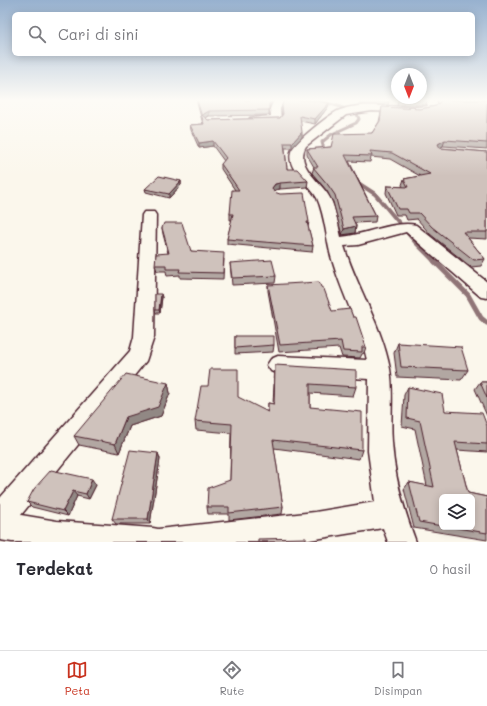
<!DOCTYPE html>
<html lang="id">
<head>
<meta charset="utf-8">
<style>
  body { margin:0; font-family:Mali,sans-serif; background:#f7f7f7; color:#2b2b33 }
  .controls { position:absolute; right:12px; bottom:12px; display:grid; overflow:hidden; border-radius:6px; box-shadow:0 2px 10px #0003 }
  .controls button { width:36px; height:36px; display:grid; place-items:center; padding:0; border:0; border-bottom:1px solid #e1e1e2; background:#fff; color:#2b2b33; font:20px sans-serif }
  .compass { position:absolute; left:391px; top:68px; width:36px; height:36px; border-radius:50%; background:#fff; box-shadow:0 2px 10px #0003; rotate:180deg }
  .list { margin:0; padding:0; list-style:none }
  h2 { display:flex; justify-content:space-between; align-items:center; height:52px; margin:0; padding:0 16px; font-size:17px }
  h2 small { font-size:13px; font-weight:400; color:#7c7c81 }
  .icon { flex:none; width:22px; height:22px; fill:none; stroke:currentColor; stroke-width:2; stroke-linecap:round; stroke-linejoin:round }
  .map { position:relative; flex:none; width:487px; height:542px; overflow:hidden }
  .search { position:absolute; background:#fff; box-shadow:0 2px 10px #0003; left:12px; right:12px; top:12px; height:44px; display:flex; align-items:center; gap:10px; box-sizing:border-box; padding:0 14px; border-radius:6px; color:#7c7c81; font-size:15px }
  .sheet { height:108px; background:#fff }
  nav { display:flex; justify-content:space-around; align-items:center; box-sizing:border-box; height:56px; border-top:1px solid #e1e1e2; background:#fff; font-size:11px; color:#7c7c81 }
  nav a { display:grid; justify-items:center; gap:2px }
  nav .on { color:#c8321e }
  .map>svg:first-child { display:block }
</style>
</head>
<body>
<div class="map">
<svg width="487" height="542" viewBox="0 0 487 542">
  <rect width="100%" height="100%" fill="#fbf7ec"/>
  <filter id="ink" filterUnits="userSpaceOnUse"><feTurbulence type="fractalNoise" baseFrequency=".025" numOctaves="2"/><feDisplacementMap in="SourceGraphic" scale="8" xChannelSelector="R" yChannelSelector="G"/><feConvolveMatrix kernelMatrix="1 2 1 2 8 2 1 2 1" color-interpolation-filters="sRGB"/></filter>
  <g filter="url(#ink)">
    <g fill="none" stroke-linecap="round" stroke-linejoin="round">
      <path stroke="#907477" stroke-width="3" d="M316,100L338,106L357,114L359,119L356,123L332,134L322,142L325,153"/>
      <path stroke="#907477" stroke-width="4" d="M355,181L375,194L415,242L435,262"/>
      <path stroke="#907477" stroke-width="5" d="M434,261L468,295L481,318L487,323"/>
      <defs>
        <path id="street" d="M274,100H284L280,109L281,119L280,121L250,122L249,120L250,118L271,116L270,109Z
          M426,100H436L438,105L434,110L418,113L372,111L346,115L306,146C294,166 322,182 330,198C336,210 338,224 341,237C364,235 396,220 416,225L487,282V298L481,297L406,232L358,245L344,246C357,288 382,326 390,369C394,392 390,418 392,442C394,476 404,510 416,542H388L383,528L297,542H12L0,540V498L130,351L134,337L142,215L144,212H154L156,215L154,337L146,361L21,515L57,521L153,528L158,529L315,512L375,502L368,451L369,379L278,374L271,371L267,365L271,359L278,356L367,360C360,327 343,296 333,263C326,242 326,218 317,198C310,184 286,170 291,152C293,143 331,113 340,110C365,100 401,110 428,106Z"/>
      </defs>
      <use href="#street" stroke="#4a1f2b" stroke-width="3"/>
      <use href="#street" fill="#fbf7ec" fill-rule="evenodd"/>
    </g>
    <path fill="#b2a7a2" stroke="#4a1f2b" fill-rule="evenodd" d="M197,100H272L269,107V115L209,116L206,118L208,120L280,118L282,115V105L329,103L328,107L315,124L300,121L302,137L292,148H285L287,169L308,181L307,187L280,189L275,190L273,191L274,192L309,222L308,227L313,246L312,252L227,244V239L232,220H230V214L235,190L221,169V164L224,161L213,146L199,148L191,130L190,125L203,124L197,103Z
      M361,100L389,102L388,105L360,104Z
      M398,100H427L426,105H397Z
      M437,100H487V149L443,146L440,148L487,152V239L468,238L485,259L481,266L471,267L430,234L417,219L407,220L405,215H396L386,193L387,186L403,187L402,185L404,179L420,176L390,159L371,157L370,162L349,161L376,216L375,222L355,223L356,226L355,233L342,235L333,202L327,191L312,173L314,167L307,155V149L331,147L372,133L379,122L382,107L420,109L436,106L438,104Z
      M181,181V185L169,198L146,192L145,189Z
      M162,228L191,251L224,259L223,279L180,278V275L167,276L166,271H157L155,265L168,253L163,234Z
      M230,263L276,276L275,283L232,285Z
      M268,285L332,311L366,347L364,353L362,354L360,358L342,357L339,348L279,352L268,291Z
      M162,297L160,313H156L155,310Z
      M235,336L274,345L273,352L235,354Z
      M398,343L468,370L461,380L397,377L394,353Z
      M275,365L356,387L353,396L310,393V407L362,450L359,459L274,448L283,507L282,514L229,520V514H208L207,507L230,480L231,433L196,430L195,421L268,411V403L273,404Z
      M480,382H487V416L475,389Z
      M168,383L170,393L161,416L130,426L119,453L79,445L74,436Z
      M408,387L445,411L487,426V452L457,450L468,493L487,497V540L414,528L404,489L409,482L427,486L415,429L402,426L404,395ZM442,497L472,527H442Z
      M158,453L160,459L150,524H116L112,519Z
      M96,485L89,499L77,496L68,516L32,507L27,502Z"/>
    <path fill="#918884" stroke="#4a1f2b" d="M271,100H272L269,108V104Z
      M329,103L328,107L315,124V119Z
      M209,111V116L203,119L202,115Z
      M302,132V137L292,148V143Z
      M445,140L443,146L436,150L438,144Z
      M213,141V146L199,148V143Z
      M181,181V185L169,198V194Z
      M280,183V189L275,190L272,193V188L275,184Z
      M356,226L355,233L342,235L344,229Z
      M161,294L162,297L160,313L159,310Z
      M168,383L170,393L161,416L130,426L119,453L115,444L126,417Z
      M158,453L160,459L150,524L148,519Z
      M92,479L96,485L89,499L86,494Z
      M73,491L77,496L68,516L63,511Z"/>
    <path fill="#cfc2bc" stroke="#4a1f2b" d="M197,100H271L269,104V110L209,111L202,115L208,120L280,118L283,114L282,105L284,100H308L329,103L315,119L300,116L302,132L292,143H284L287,169H297L308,181L280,183L275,184L272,188L274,192L280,194L304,193L309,222H307L313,246L227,239L233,214H230L232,190H239L221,164L226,158L213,141L199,143L190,125L204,124Z
      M361,100H387L389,102H361Z
      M441,100H487V143L445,140L438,144L440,148L487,152V232H463L485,259L474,260L432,227L419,213H409L407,209H398L387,186L408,187L404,179L430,174L392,153L370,151L372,156L345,155L376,216L352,217L356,226L344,229L335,195L328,185L313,167H318L307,149L331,147L334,134L372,133L380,121L382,107L420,109L436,106L441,101Z
      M159,176L181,181L169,194L145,189Z
      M164,223H182L191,251L224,253L223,273L179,272L180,269H166V265H155L156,254L169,253L162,228Z
      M272,260L276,276L232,278L230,263Z
      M319,282L321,287L324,289L332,311L350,309L353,317H356L366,347H362V352L343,351L341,341L280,345L268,285Z
      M155,294H161L159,310H155Z
      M235,336H274V345L235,348Z
      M398,343L461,347L468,370L401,367Z
      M275,365L356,370V387L310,384V407L362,412V450L273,440L283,507L229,513V507H207L208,488L230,480L232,424L195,421L201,386H208L210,369H238V397L268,412V403L274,404Z
      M126,374L168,383L158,407L126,417L115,444L74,436Z
      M480,382H487V398Z
      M408,387L442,394L445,411L482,413L487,426V444L455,442L468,493L487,497V533L451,527H472V497H442V526L419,522L409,482L434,487L420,421L407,418Z
      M130,450L158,453L148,519H112Z
      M51,470L92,479L86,494L73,491L63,511L27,502L34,489Z
      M306,538V542H258V539Z"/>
  </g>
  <linearGradient id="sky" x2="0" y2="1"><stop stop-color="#97b1cf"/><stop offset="0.57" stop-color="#fdfbf6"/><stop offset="1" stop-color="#fdfbf6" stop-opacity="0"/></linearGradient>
  <rect width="487" height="176" fill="url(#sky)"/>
</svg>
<div class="controls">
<button><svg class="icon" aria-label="layers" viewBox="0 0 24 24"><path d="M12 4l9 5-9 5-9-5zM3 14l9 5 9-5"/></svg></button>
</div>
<svg class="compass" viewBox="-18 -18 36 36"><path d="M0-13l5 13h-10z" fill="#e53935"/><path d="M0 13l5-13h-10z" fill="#7c7c81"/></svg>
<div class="search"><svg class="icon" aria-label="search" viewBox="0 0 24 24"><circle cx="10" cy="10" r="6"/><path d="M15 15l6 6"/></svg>Cari di sini</div>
</div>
<section class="sheet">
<h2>Terdekat<small>0 hasil</small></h2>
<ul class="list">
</ul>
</section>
<nav>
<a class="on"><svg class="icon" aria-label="map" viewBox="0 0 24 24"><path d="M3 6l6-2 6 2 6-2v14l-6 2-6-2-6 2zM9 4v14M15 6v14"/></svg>Peta</a>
<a><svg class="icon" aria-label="directions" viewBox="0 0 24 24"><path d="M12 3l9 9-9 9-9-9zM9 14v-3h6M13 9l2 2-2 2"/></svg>Rute</a>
<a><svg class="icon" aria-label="saved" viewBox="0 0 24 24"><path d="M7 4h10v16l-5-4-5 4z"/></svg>Disimpan</a>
</nav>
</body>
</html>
